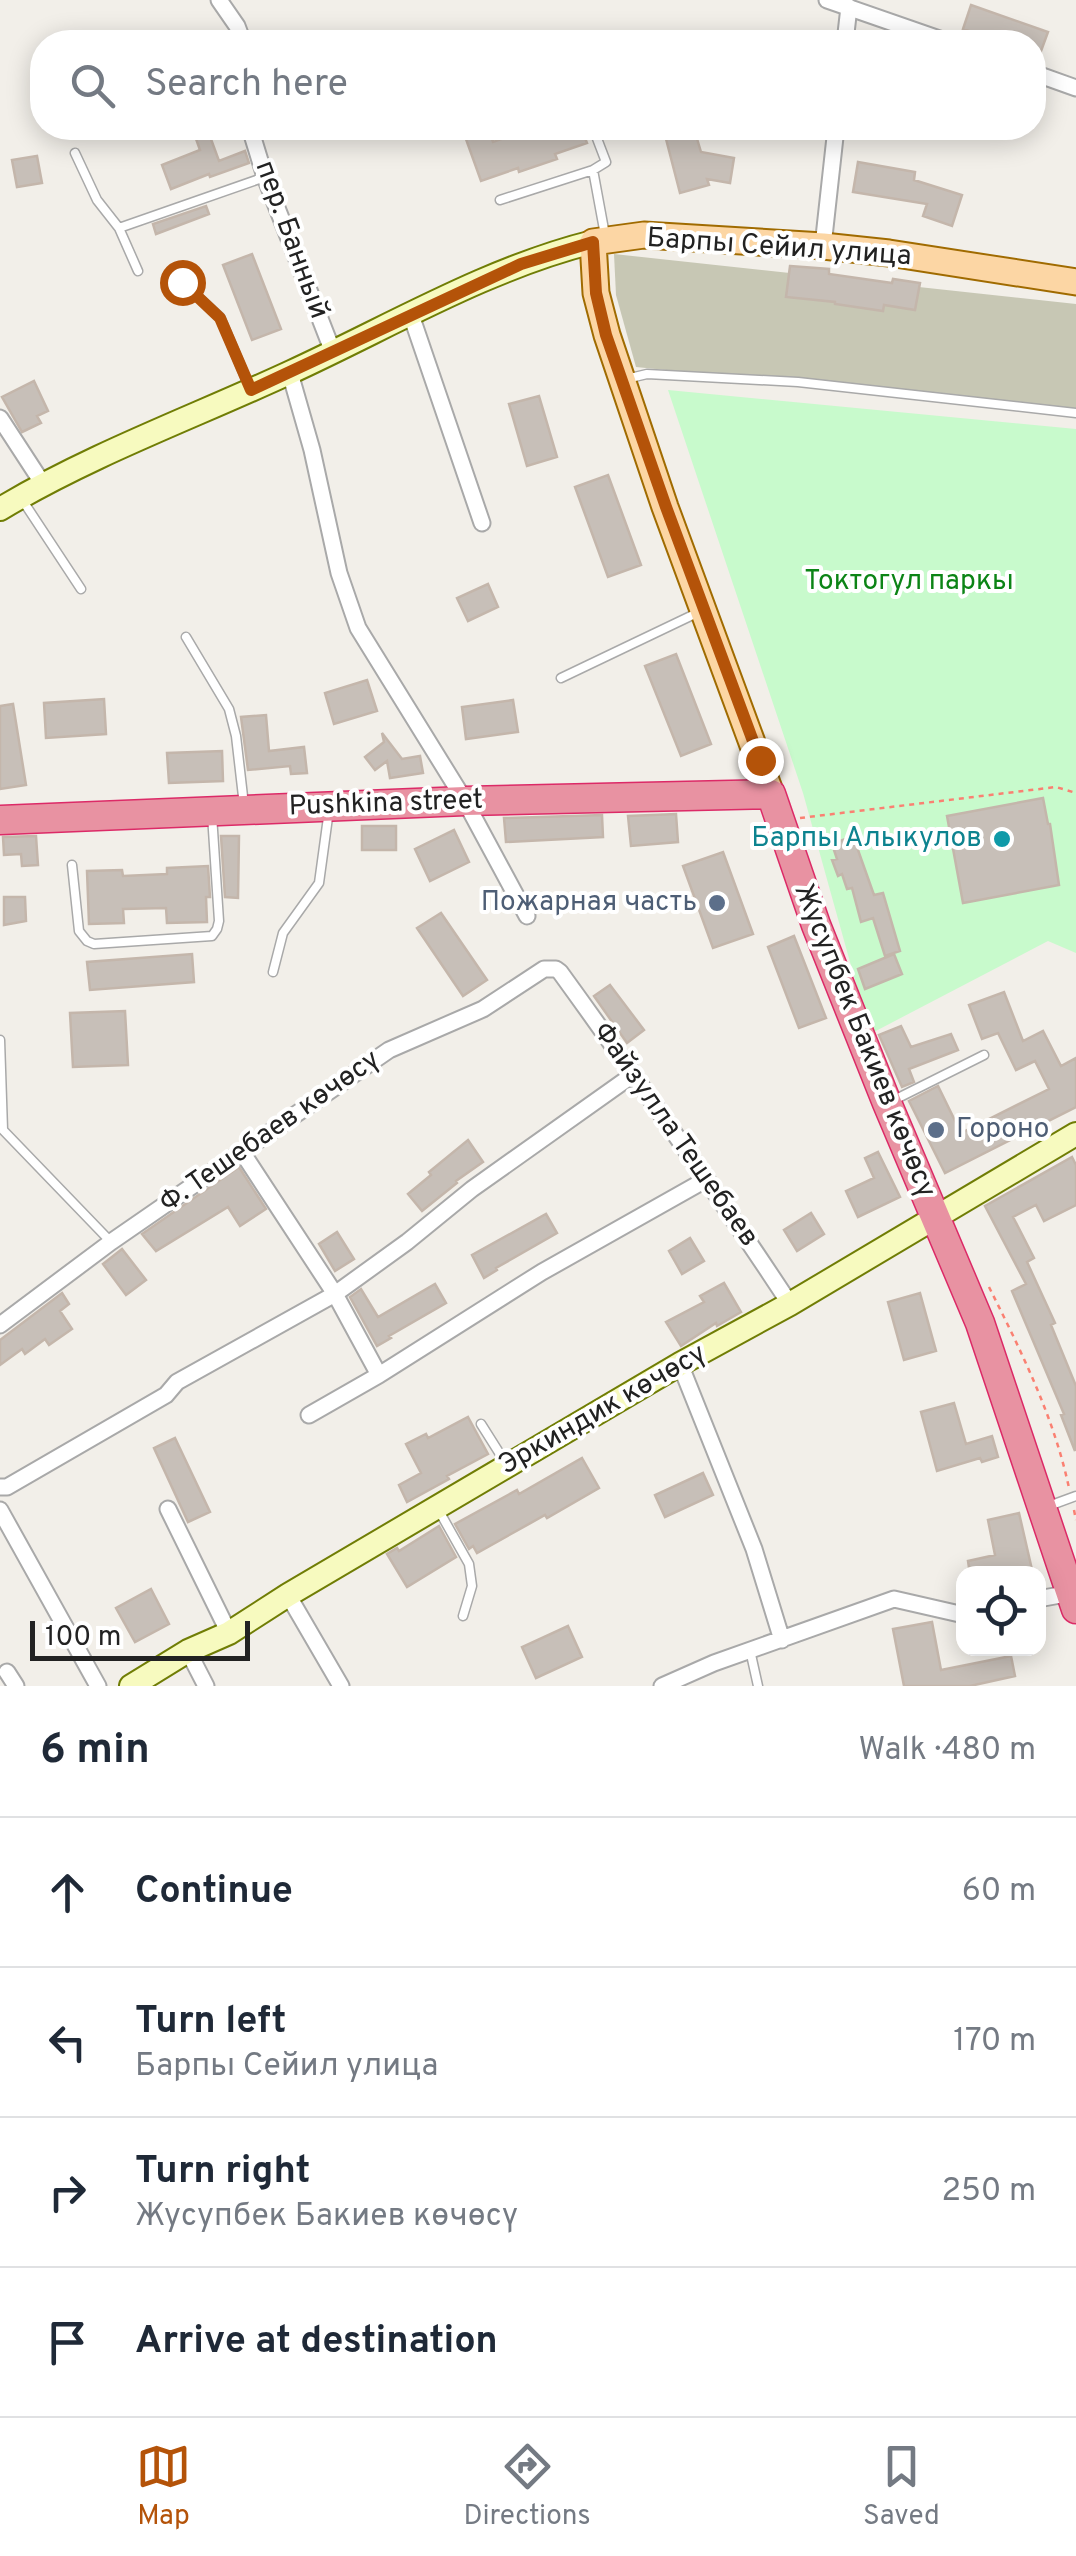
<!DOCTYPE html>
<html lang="en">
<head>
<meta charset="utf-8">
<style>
  body { margin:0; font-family:Overpass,sans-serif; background:#f6f6f7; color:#1f2937 }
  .controls { position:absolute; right:30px; bottom:30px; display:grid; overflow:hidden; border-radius:20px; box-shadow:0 5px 25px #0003 }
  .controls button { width:90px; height:90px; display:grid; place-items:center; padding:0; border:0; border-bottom:2px solid #e0e1e3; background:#fff; color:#1f2937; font:50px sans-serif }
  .scale { position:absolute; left:30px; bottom:25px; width:220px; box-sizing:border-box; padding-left:10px; border:5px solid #222; border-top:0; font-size:28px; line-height:35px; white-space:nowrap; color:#222; -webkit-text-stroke:8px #fff; paint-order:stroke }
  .stop { position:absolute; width:30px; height:30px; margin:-22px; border:8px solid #b45309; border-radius:50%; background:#fff }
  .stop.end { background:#b45309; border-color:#fff; box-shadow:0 2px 10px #0008 }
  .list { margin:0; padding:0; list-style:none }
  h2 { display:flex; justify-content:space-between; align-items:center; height:130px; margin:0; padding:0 40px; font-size:42px }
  h2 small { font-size:32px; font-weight:400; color:#747a83 }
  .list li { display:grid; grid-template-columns:65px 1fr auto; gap:30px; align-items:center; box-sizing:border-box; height:150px; padding:0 40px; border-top:2px solid #e0e1e3 }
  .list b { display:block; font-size:38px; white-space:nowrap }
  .list p { margin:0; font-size:32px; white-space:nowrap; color:#747a83 }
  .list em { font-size:32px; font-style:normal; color:#747a83 }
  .icon { flex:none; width:55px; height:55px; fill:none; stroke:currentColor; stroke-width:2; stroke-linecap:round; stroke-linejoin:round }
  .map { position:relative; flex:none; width:1076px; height:1686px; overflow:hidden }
  .search { position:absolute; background:#fff; box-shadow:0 5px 25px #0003; left:30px; right:30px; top:30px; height:110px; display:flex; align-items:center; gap:25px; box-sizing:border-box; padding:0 35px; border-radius:40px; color:#747a83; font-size:38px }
  .sheet { height:730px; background:#fff }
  nav { display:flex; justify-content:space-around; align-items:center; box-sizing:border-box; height:140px; border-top:2px solid #e0e1e3; background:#fff; font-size:28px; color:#747a83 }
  nav a { display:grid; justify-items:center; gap:5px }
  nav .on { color:#b45309 }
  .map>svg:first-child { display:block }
</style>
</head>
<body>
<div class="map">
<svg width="1076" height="1686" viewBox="0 0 1076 1686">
  <rect width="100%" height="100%" fill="#f2efe9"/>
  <path fill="#c7c7b4" d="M614,254L1076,304V411L636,367L616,295Z"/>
  <path fill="#c8facc" d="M668,390L1076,429V953L1048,941L870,1034L803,793Z"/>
  <path fill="#c7bfb8" stroke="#c4b6ab" stroke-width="2.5" d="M971,5L1048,32L1037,62H1034V42H1001L963,29Z
    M462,128H488L493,142L533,128H581L587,143L555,154L557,159L519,172L518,168L481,181Z
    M208,131L219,161L245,151L249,163L210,177L209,174L171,189L162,165L200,150L195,136Z
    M695,132L701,152L734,158L730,183L707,179L709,185L680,193L666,139Z
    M37,156L42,183L17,187L12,160Z
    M858,162L915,172L914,180L962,195L952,226L923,216L927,204L853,192Z
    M206,206L209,214L156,234L153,224Z
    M252,254L281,329L252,340L223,265Z
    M790,266L829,269V274L892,283L893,279L920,283L915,310L884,305L883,311L835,304V302L786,297Z
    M34,381L48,411L37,416L41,423L22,432L2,397Z
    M539,396L557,457L527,466L509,404Z
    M608,475L641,565L608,577L575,487Z
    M488,584L498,607L468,621L457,598Z
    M676,654L711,744L681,756L645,666Z
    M367,680L377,711L334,724L325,693Z
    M104,699L106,734L46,738L44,703Z
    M513,700L518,732L466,739L462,707Z
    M13,704L26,785L0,789V706Z
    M266,715L269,751L304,747L307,773L291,774L290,766L248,770L241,717Z
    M382,733L402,759L420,756L423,773L390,778L387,761L375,770L365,757L384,742Z
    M222,751L223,781L169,783L167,753Z
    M1043,798L1048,824H1050L1059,885L963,903L947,816Z
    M676,814L678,842L631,846L628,816Z
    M602,815L603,837L506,842L504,818Z
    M362,826H396V850H362Z
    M454,830L469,862L430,881L415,849Z
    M36,836L38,865L22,866L21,854L4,855L3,837Z
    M221,836H239L238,898L225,897Z
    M853,836L874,895L883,893L900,951L885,956L873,918L861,922L852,888L847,889L842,874L838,876L832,860L837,859L832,844Z
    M723,852L753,934L713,948L683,866Z
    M208,866L210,897H206L207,922L167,923L166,908L123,909L124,923L89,924L87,871L122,870L123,876L167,874V868Z
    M4,897H25L26,921L4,925Z
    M441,913L487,980L463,996L417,928Z
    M794,936L826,1018L799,1028L768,947Z
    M192,954L194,982L90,990L87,962Z
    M894,954L902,974L865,989L858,969Z
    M610,985L644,1030L627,1043L594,996Z
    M1004,992L1023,1041L1043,1031L1061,1066L1076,1058V1107L945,1173L909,1101L938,1086L961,1133L1049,1089L1035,1061L1016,1070L998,1033L982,1039L969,1005Z
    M125,1011L128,1065L73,1067L70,1013Z
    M901,1026L911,1047L951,1034L958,1050L909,1069L914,1082L902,1087L879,1035Z
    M468,1140L483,1162L456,1181L457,1183L422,1211L408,1194L431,1175L429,1172Z
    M878,1152L900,1197L858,1217L846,1191L874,1178L865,1158Z
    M1072,1157L1076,1165V1205L1044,1221L1036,1205L1013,1217L1034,1258L1027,1262L1055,1323L1051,1325L1076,1386L1075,1451L1061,1415L1064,1414L1012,1291L1026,1284L985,1206Z
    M239,1167L266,1209L240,1226L228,1207L156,1251L142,1234Z
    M811,1213L824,1234L797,1251L784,1230Z
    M546,1214L557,1233L496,1268L497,1270L484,1278L472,1255Z
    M337,1232L354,1259L335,1271L319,1244Z
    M690,1238L704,1261L682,1274L669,1251Z
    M122,1249L146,1280L126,1295L103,1264Z
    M724,1283L741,1312L717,1326L716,1323L681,1346L666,1322L704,1302L700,1296Z
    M435,1284L446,1303L389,1336L391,1338L377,1346L350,1297L361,1289L378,1317Z
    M62,1293L69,1304L60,1311L72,1329L49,1345L45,1339L25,1354L22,1349L0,1365V1340Z
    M920,1293L936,1351L904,1360L888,1302Z
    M954,1403L966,1444L992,1436L998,1457L982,1462L980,1458L937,1471L921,1412Z
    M468,1417L488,1454L447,1476L449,1479L407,1502L399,1485L421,1473L406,1444L426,1434L428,1438Z
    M175,1438L210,1512L188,1522L154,1448Z
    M582,1458L599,1488L547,1518L545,1515L477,1553L473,1546L469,1549L455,1524L517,1490L519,1494Z
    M703,1473L713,1495L665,1517L655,1495Z
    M1019,1513L1033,1574H970L968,1561L995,1555L988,1520Z
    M439,1526L456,1557L407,1587L387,1554L397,1548L399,1551Z
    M151,1589L169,1624L135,1642L116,1608Z
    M932,1622L941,1670L1011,1656L1015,1676L970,1686H904L893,1629Z
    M568,1626L582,1657L536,1678L522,1647Z"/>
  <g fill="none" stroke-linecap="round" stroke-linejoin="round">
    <defs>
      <path id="lane" d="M593,128L606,162L593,170L605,235
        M75,153L97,200L119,228L265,177
        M500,200L593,170
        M119,228L138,271
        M182,282L220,317L249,386
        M626,379L647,374L798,382L1076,413
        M23,501L81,589
        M186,637L229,709L236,736L244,805
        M561,678L697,613
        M72,865L79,931L87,941L94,944L212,936L217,929L219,921L212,815
        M273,972L283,933L319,883L329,810
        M0,1040L3,1130L111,1242
        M894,1100L984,1055
        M481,1424L505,1462
        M1046,1507L1076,1496
        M438,1509L469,1564L472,1586L463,1616
        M750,1650L758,1686"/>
      <path id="street" d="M219,0L237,26L243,42
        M827,0L948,42
        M845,42L849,7
        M1034,73L1076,88
        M250,128L265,177L333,352
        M823,246L836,128
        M411,315L482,523
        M290,373L312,450L339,573L358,628L465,801L527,916
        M0,418L43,484
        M242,1152L335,1294L379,1375
        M0,1325L111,1242L389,1050L483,1009L544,969H556L560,972C639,1081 716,1192 790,1304
        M680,1364L754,1549L782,1640
        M309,1415L379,1375L542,1272L707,1179
        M0,1487H7L166,1395L177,1382L335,1294L407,1242L472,1189L634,1074
        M168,1509L229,1633
        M0,1510L98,1686
        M288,1595L341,1686
        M1038,1599L1071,1593
        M188,1651L206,1686
        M7,1672L16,1686
        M662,1686L714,1663L894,1599L964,1615"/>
      <path id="secondary" d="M0,509C92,454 194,417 291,372C389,327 488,268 593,242
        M131,1686L188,1651L229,1633L288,1595L680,1364L790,1304L1076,1134"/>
      <path id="primary" d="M771,794L665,507L607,335L596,293L593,242L644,235L823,246L889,253L1076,282"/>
      <path id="highway" d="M0,820L465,801L771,794L816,925L887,1103L980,1323L1076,1609"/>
    </defs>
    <use href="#lane" stroke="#a9a9a9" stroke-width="11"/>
    <use href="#street" stroke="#a9a9a9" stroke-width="19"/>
    <use href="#secondary" stroke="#707d05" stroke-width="26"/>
    <use href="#primary" stroke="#a06b00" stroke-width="29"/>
    <use href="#highway" stroke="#dc2a67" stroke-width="31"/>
    <path stroke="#fa8072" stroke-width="2.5" stroke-dasharray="5 5" stroke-linecap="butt" d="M800,818L1056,787L1076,793
      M989,1287C1021,1351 1054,1417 1069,1488
      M1074,1510L1076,1520"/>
    <use href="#lane" stroke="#fff" stroke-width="8"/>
    <use href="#street" stroke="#fff" stroke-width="15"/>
    <use href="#secondary" stroke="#f7fabf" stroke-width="22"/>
    <use href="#primary" stroke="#fcd6a4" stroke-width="25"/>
    <use href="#highway" stroke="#e892a2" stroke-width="28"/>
  </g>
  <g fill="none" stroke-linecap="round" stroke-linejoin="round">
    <path stroke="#b45309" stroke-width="12" d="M182,282L220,318L251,390L521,264L593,242L596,293L606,335L666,507L760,760"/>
  </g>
  <circle fill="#0f9aa8" stroke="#fff" stroke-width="4" cx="1002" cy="839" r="10"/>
  <g fill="#5c6f8a" stroke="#fff" stroke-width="4">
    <circle cx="717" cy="903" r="10"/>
    <circle cx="936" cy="1130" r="10"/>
  </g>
  <g text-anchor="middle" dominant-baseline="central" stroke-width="8" stroke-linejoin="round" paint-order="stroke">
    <g font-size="28" fill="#222" stroke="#fff">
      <text transform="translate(291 240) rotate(70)">пер. Банный</text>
      <text transform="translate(779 248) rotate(4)">Барпы Сейил улица</text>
      <text transform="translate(386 804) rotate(-2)">Pushkina street</text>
      <text transform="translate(864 1041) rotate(68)">Жусупбек Бакиев көчөсү</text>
      <text transform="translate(270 1132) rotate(-35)">Ф. Тешебаев көчөсү</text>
      <text transform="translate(675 1135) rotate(55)">Файзулла Тешебаев</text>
      <text transform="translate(603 1410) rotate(-30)">Эркиндик көчөсү</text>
    </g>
    <g font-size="28" fill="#0c8416" stroke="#fff">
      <text x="909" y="582">Токтогул паркы</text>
    </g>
    <g font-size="28" fill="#0d838f" stroke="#fff" text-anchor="end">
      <text x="982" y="839">Барпы Алыкулов</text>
    </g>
    <g font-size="28" fill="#4e5e75" stroke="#fff" text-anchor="end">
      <text x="697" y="903">Пожарная часть</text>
      <text x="956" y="1130" text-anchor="start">Гороно</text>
    </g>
  </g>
</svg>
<div class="controls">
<button><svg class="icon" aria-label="locate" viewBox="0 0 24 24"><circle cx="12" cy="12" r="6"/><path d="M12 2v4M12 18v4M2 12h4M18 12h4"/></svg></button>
</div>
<div class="scale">100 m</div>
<div class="stop" style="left:182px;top:282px"></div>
<div class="stop end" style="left:760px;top:760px"></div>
<div class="search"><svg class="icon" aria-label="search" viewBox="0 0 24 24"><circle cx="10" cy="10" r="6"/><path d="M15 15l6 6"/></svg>Search here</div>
</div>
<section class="sheet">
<h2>6 min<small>Walk · 480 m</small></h2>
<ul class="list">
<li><svg class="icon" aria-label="ahead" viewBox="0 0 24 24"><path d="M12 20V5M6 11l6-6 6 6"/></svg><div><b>Continue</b></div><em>60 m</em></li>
<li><svg class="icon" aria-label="left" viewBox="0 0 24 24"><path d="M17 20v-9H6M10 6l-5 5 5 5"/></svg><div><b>Turn left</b><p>Барпы Сейил улица</p></div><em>170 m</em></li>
<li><svg class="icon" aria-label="right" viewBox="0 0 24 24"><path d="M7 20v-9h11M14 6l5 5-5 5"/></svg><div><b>Turn right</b><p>Жусупбек Бакиев көчөсү</p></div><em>250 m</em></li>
<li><svg class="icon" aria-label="arrive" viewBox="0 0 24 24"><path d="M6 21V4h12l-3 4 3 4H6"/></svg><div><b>Arrive at destination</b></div></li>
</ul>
</section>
<nav>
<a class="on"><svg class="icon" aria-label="map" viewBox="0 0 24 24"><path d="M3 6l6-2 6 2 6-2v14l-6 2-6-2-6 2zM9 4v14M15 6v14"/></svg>Map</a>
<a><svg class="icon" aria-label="directions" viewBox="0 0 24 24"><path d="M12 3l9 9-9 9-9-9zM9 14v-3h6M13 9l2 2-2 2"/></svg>Directions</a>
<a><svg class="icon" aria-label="saved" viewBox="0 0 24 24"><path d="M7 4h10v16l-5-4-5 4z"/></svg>Saved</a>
</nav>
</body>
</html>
